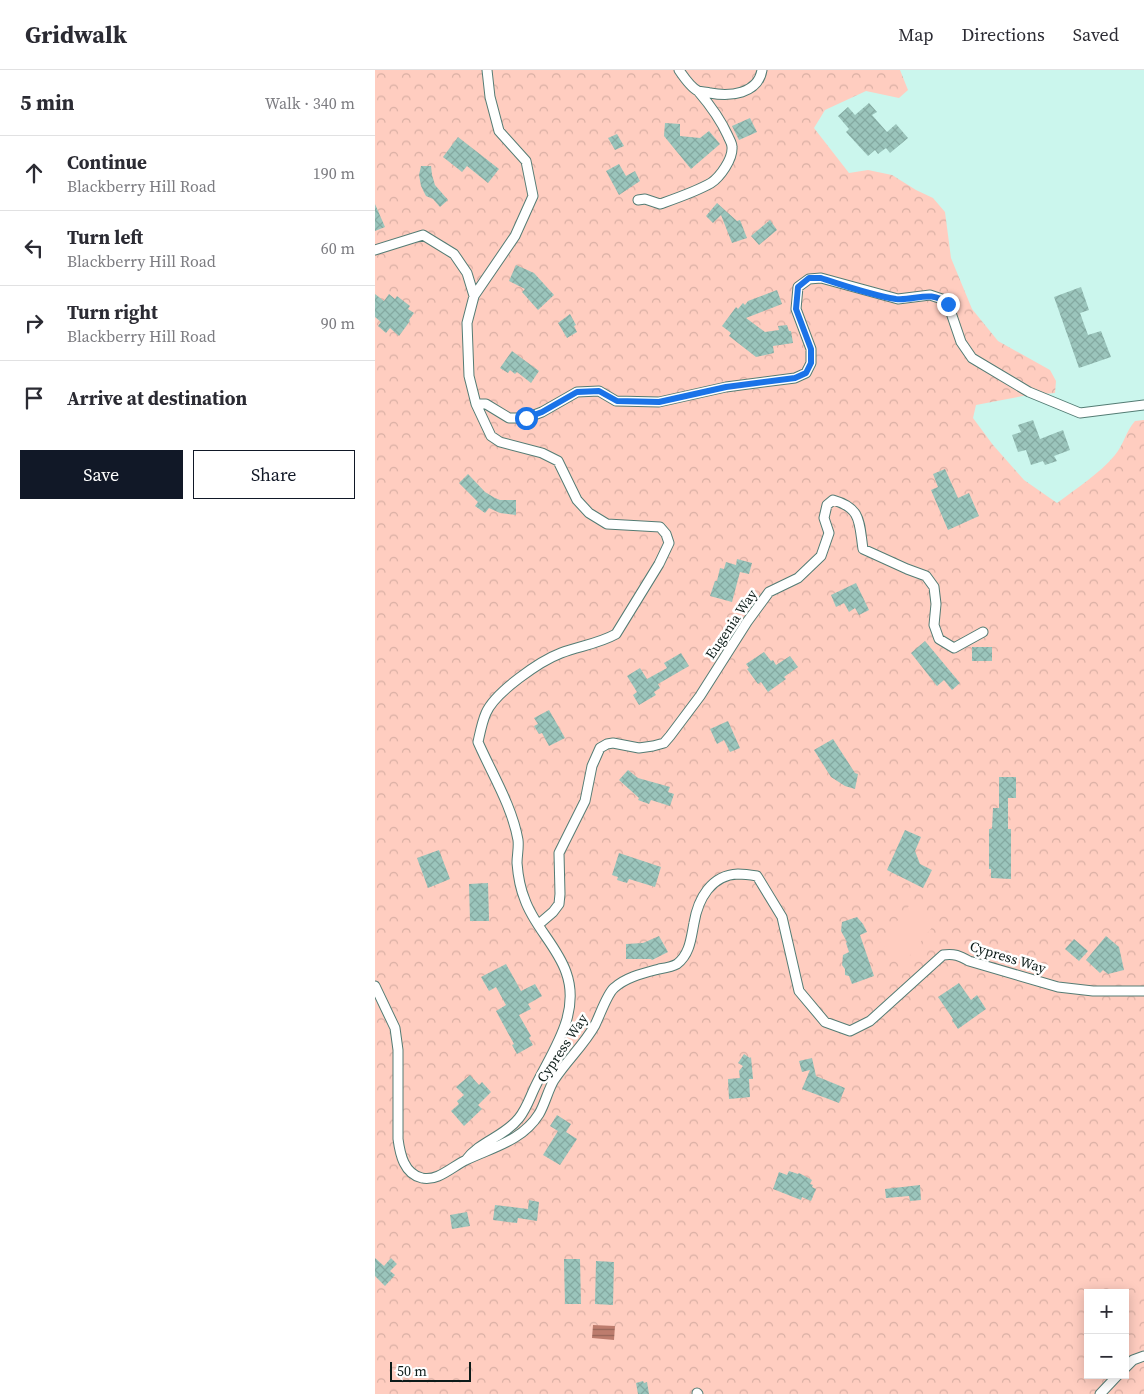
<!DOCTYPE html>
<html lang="en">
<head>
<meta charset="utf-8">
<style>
  body { margin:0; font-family:"Source Serif 4",serif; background:#f2f2f3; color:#2b2b33 }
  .controls { position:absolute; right:15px; bottom:15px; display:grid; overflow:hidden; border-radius:0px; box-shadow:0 2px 12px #0003 }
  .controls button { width:45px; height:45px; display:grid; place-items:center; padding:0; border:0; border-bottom:1px solid #e1e1e2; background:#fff; color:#2b2b33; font:25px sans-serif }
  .scale { position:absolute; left:15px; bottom:12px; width:81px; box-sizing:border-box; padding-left:5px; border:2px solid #0c1c19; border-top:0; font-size:14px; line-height:18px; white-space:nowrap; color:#0c1c19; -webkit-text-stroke:4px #fff; paint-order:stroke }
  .stop { position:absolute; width:15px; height:15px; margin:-11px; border:4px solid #1a73e8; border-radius:50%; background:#fff }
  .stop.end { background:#1a73e8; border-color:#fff; box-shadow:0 1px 5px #0008 }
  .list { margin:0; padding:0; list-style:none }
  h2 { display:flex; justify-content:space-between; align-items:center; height:65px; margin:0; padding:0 20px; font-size:21px }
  h2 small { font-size:16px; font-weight:400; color:#7c7c81 }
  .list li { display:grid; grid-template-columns:32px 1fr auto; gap:15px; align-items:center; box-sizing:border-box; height:75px; padding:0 20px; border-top:1px solid #e1e1e2 }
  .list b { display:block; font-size:19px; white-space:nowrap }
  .list p { margin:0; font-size:16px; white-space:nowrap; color:#7c7c81 }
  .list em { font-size:16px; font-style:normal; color:#7c7c81 }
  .actions { display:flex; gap:10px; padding:15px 20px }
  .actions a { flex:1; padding:11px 0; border:1px solid #111827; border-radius:0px; text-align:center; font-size:18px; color:#111827 }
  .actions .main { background:#111827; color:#fff }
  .icon { flex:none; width:28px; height:28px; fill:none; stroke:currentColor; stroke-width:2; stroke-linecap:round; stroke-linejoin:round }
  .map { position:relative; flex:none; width:769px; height:1324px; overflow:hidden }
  header { display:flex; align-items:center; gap:30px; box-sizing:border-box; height:70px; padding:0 25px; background:#fff; border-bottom:1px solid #e1e1e2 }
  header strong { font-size:24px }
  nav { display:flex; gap:28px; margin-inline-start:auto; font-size:18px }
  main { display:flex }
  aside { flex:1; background:#fff }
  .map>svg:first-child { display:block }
</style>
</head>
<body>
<header>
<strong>Gridwalk</strong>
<nav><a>Map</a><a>Directions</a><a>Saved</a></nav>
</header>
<main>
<aside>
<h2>5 min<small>Walk · 340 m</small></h2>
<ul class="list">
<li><svg class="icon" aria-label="ahead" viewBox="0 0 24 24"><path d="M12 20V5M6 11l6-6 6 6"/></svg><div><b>Continue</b><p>Blackberry Hill Road</p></div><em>190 m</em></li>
<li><svg class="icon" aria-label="left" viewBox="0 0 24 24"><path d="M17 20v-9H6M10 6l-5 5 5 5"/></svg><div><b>Turn left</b><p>Blackberry Hill Road</p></div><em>60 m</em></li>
<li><svg class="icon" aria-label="right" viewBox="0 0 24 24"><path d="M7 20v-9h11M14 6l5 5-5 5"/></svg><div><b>Turn right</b><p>Blackberry Hill Road</p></div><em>90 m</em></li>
<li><svg class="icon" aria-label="arrive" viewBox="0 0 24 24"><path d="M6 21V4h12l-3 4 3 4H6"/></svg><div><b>Arrive at destination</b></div></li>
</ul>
<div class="actions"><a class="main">Save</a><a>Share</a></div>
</aside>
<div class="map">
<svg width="769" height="1324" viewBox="0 0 769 1324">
  <defs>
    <pattern id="forest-crowns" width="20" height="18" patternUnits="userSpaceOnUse" patternTransform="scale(1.25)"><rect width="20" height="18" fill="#ffcdc0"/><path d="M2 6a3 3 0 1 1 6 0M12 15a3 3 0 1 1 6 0" fill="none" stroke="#d9afa4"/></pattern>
    <pattern id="water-rules" width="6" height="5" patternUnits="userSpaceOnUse" patternTransform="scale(1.25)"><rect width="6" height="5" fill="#bd7c6d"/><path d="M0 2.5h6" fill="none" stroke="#986559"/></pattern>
    <pattern id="building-cross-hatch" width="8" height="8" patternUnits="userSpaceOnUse" patternTransform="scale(1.25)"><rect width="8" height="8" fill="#9bc5bc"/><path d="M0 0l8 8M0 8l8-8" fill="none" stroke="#84a9a1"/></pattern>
  </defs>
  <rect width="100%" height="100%" fill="#cbf6ed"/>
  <path fill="url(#forest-crowns)" fill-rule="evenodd" d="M0,0H525L533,20L524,28L491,21L450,40L439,58L474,103L493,100L517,105L541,120L558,128L570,142L576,188L597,239L623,271L675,300L681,311L680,323L648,326L601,335L598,348L618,375L649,410L682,433C702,418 724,404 740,385C748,376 751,361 760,351L769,350V1324H0ZM713,1223H750V1305H713Z"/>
  <path fill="#ffcdc0" d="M537,832L562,851L530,892L505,873Z"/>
  <path fill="url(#water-rules)" d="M218,1255L240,1256L239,1270L217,1268Z"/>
  <path fill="url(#building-cross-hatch)" d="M494,33L502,42L497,45L512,62L521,54L533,68L515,83L511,78L503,84L500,80L493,86L471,62L474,59L463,46L473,37L480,45Z
    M375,48L382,62L364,70L357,56Z
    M290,53L305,54V66L325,68L334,61L345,74L316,99L289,66Z
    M242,64L249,76L240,80L233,68Z
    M83,67L124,99L113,113L92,96L87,102L68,87Z
    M244,94L251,106L260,101L265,111L244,125L231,101Z
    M46,96H56L57,105L60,115L73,130L65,137L58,129L51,126L46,116L44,105Z
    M342,133L362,151L365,150L372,168L357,173L346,145L338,153L331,146Z
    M0,134L10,157L0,161Z
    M395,150L402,160L384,175L376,166Z
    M141,195L159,203L179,225L163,240L147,222L150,219L134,211Z
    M706,217L714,240L705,243L713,265L726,261L736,287L704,298L679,227Z
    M402,220L407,234L371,248L390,262L404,260L403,256L412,255L414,261H416L418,273L398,276L399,283L381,287L354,266L356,263L347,256L361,237L363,239L368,233L370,235L373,231Z
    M0,224L9,231L14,224L20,229L22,226L35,236L33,239L39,243L34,250L35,251L24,266L15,258L11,263L3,256L6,252L0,247Z
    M195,244L201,255L199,256L202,262L192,268L183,253Z
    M137,281L164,301L156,313L142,302L140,304L135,300L133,303L125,298Z
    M658,350L665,369L688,360L695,380L679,386L682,391L670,395L668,391L656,395L651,380L643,382L637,365L646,362L643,355Z
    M570,399L583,428L594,423L604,446L573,460L556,420L563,417L558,404Z
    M93,404L110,422L120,428L125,430H141V445L125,443L114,438L110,443L100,436L103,432L84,413Z
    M362,489L377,493L374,504L365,502L357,532L335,526L340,511H342L345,498L349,499L351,492L361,495Z
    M481,513L494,540L484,545L480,538L474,542L469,533L461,537L456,525Z
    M550,571L585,613L577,620L569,610L562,616L536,583Z
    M597,577H617V591H597Z
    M389,582L396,591L398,590L401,595L415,586L423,597L409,607L411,609L393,622L386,612L383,614L372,599L374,598L371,594Z
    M306,583L314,596L283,614L285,618L279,622L281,625L264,635L258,625L262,622L252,606L265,598L272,609L292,598L289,593Z
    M174,640L190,668L174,676L167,663L164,664L159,656L163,654L159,648Z
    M353,651L365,678L355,682L349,670L342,674L335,659Z
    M458,669L480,703L483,704L480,719L470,716L456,707L439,680Z
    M253,700L263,708L295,717L293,722L299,724L295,736L276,730L274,734L263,730L264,728L244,710Z
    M624,707H641V728H633V759H636V809L616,808V799H614V759H617L618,738H624Z
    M530,760L546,767L540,781L545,794L557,800L548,818L512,800Z
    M64,780L75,809L53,818L42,788Z
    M244,783L286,797L280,817L254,809L252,813L242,810L243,807L237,805Z
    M113,813L114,851H95L94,814Z
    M482,847L488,854L492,862L485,865L499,906L477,914L474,906L470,905V899L467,895L468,885L474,882L471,873L472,872L466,861L467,852Z
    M284,866L293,882L277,890L276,889H251V874L268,873Z
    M731,866L744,877L749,900L733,904L728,900L725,903L711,890Z
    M699,869L713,881L704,891L690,879Z
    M131,894L146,921L160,914L167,926L153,934L156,939L144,945L156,966L154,968L158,975L142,984L137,975L139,974L121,941L131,935L121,917L114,921L106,907Z
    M584,913L596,930L602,925L611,939L583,959L577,950L578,949L563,927Z
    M369,984L375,988L376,987L378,1009H374L375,1027L354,1029L353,1009L365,1008L364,1001L368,996L363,993Z
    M437,988L441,1006L470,1018L464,1033L427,1019L435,1000L427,1002L424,991Z
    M95,1005L104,1015L107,1012L116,1022L103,1035L107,1039L89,1056L76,1041L84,1034L82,1031L89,1025L81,1017Z
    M182,1045L196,1054L191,1062L202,1069L185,1095L168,1085L183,1061L175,1056Z
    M414,1101L423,1104L424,1103L437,1110L435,1114L438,1115L437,1117L441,1119L436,1131L427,1127L426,1130L398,1119L404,1102L412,1105Z
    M545,1115L546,1130L535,1131L534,1126L511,1128L510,1119Z
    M154,1130L164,1132L162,1151L143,1148L142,1153L118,1150L120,1135L153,1139Z
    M92,1142L95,1156L77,1159L75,1145Z
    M0,1188L9,1196L16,1188L22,1194L15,1201L20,1205L10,1216L0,1206Z
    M189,1189H205L206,1234H190Z
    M221,1191L239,1192L238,1235L220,1234Z
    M268,1311L269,1313L272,1312L274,1324H263L261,1313Z"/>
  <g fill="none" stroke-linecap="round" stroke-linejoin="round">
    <defs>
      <path id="minor" d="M304,0C308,6 317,18 323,21C326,22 332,22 335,23C355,27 383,24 387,0
        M263,130L270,129L285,134C302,128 320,122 336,113C345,107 358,89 357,77C357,73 354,69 353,66C345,48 335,35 323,21
        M0,180L48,165L79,184L92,203L99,226
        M101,334H111L134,348H151L167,342L202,322L224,321L241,331L284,332L351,317L420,308L431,303L436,293V279L421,239L423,217L434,209L446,208L523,229L555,225L567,229L573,234L586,272L597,288L654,322L705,343L769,335
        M164,854L178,842L184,834L185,824L184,783L210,731L217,696L225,678L232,674L238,673L264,678L278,676L289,673L295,666L325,626L372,552L394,522L423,508L446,486L454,463L449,448L452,435L458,430C487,438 484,453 488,479L532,499L551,506L559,517L561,534L559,555L564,569L579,578L608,562
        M0,916L20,958L23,980V1069C25,1084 29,1104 47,1108C62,1112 78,1096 91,1090C118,1077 147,1071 164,1044C170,1034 173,1020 179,1010C192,990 209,975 220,955C225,945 232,924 239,918C251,907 269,903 284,899C290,898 297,897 302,894C315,884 316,868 319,853C323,829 336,805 363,804C369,804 376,805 382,806L407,847L424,921L450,952L475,961L495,951L568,885C579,883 585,886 594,891L683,917L718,921H769
        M91,1090C105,1071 129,1067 144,1048C152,1038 155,1027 161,1015C178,980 206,943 191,902C182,876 159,856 150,830C145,818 143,806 142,793C142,785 144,778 143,770C137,736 117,704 103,672C105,663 107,652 111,643C120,622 165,591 186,583C204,576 223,574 241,564L284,494L294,473L291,464L285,457L232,454L214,443L202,430L183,391L167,383L125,372L116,366L101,334L94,306L92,253L99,226L140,166L158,126L151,91L124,61L115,27L112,0
        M750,1298L758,1290L769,1286
        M322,1323L323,1324
        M725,1324L743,1305"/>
    </defs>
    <use href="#minor" stroke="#547c74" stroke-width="11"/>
    <use href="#minor" stroke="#fff" stroke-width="9"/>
  </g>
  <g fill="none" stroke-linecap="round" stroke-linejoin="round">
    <path stroke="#1a73e8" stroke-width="6" d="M151,348L167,342L202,322L224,321L242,331L284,332L351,317L420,308L431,303L436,293V279L421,239L423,217L434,208H446C470,216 496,225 521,229C540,231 556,219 573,234"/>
  </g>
  <g text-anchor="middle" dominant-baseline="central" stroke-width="5" stroke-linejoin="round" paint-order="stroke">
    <g font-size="14" fill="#0c1c19" stroke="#fff">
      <text transform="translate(356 554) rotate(-56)">Eugenia Way</text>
      <text transform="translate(633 887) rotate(17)">Cypress Way</text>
      <text transform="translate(187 978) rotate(-56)">Cypress Way</text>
    </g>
  </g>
</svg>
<div class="controls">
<button>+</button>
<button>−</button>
</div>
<div class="scale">50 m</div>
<div class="stop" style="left:151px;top:348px"></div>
<div class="stop end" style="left:573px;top:234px"></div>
</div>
</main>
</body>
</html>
